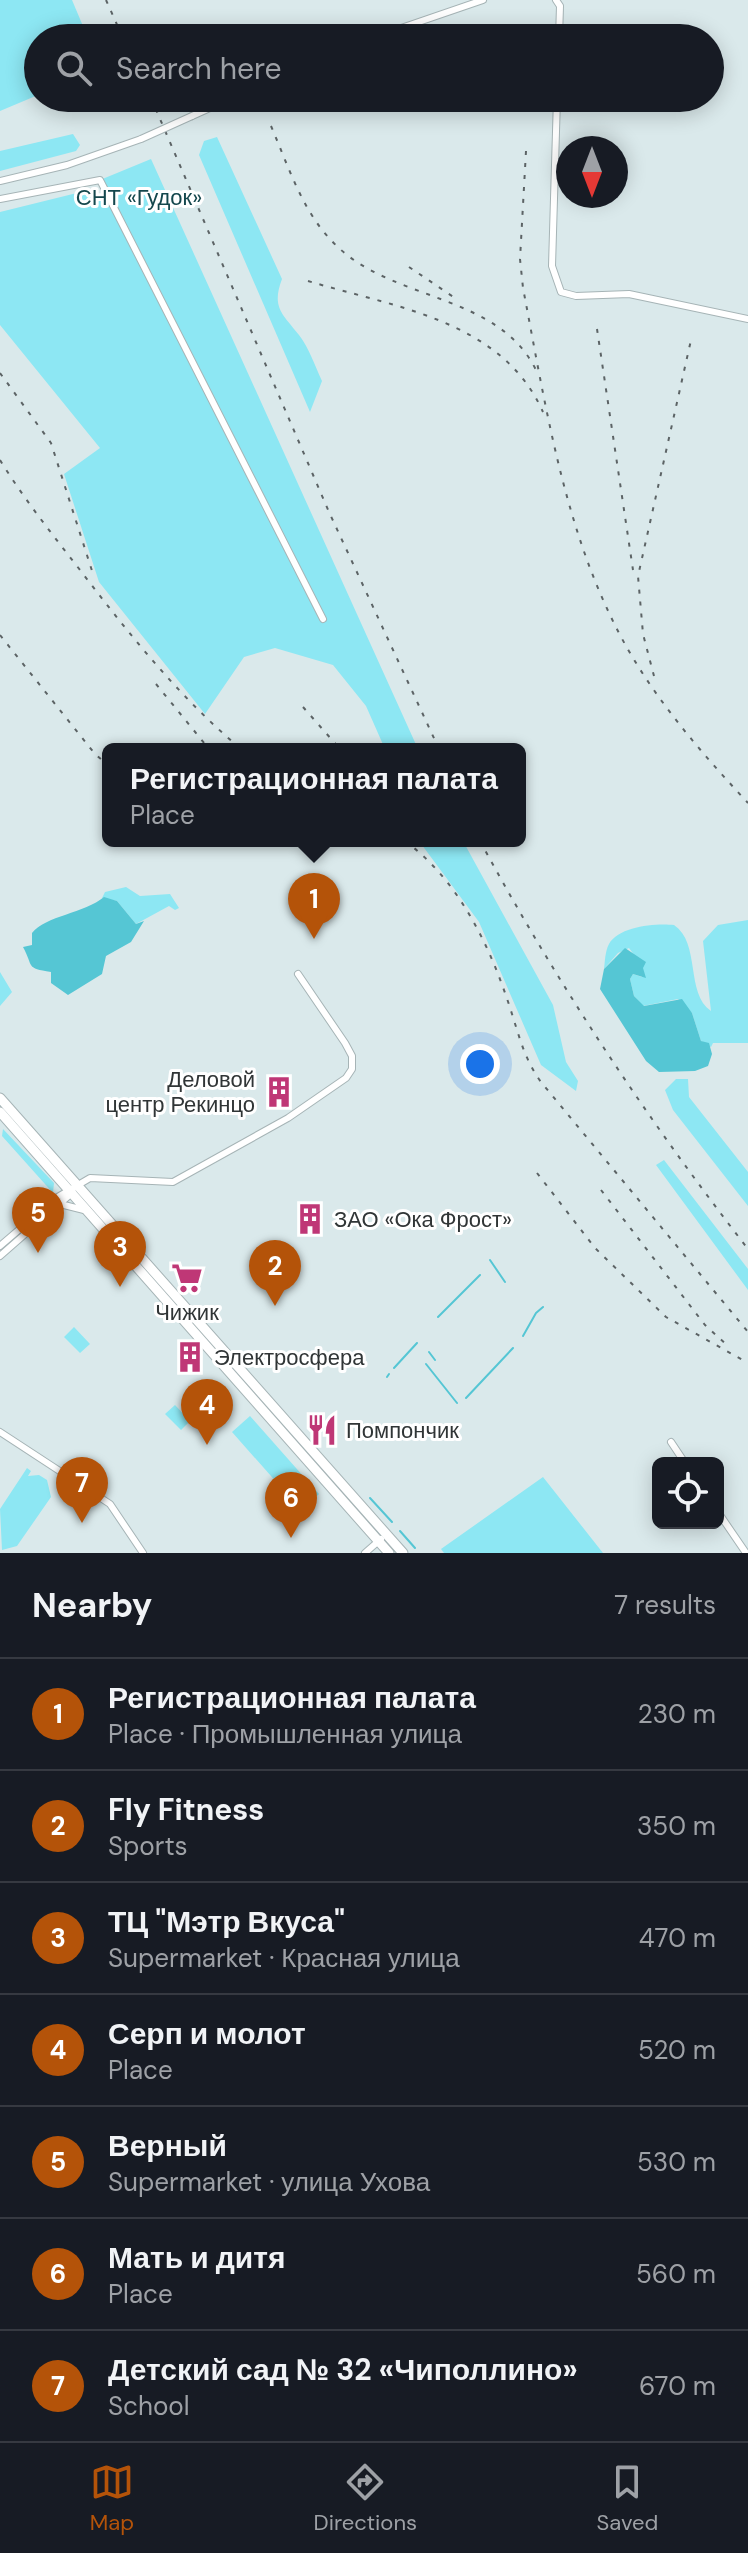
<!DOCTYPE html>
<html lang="en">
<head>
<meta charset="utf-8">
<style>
  body { margin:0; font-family:"DM Sans",sans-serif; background:#242831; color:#f1f3f6 }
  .controls { position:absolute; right:24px; bottom:24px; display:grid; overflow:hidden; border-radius:12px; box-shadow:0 4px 20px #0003 }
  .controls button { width:72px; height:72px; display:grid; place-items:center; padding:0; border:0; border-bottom:2px solid #363941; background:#171b24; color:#f1f3f6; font:40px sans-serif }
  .compass { position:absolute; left:556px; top:136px; width:72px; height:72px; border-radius:50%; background:#171b24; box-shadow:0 4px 20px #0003; rotate:180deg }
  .you { position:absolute; left:480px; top:1064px; width:28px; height:28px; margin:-20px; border:6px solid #fff; border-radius:50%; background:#1a73e8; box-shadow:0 0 0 12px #1a73e833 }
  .badge { display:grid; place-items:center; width:52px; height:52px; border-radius:50%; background:#b45309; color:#fff; font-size:26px; font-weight:700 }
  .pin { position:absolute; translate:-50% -66px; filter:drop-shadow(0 2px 4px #0008) }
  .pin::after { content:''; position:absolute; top:42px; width:28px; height:24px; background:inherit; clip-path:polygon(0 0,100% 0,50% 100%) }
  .popup { position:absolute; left:102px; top:743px; width:424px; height:104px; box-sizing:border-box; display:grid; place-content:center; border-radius:12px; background:#171b24; filter:drop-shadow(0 2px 6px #0005); font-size:26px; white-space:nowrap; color:#9ea1a6 }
  .popup b { font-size:30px; color:#f1f3f6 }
  .popup::after { content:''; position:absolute; left:50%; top:100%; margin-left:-16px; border:16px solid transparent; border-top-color:#171b24 }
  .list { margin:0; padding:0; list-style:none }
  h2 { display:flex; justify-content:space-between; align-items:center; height:104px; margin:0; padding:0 32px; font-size:34px }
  h2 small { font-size:26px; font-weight:400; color:#9ea1a6 }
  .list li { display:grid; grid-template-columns:52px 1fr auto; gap:24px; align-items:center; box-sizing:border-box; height:112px; padding:0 32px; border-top:2px solid #363941 }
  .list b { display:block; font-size:30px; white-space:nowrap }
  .list p { margin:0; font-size:26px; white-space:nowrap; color:#9ea1a6 }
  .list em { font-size:26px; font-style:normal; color:#9ea1a6 }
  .icon { flex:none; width:44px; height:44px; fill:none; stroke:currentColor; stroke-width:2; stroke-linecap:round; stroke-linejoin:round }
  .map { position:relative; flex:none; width:748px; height:1553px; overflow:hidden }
  .search { position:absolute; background:#171b24; box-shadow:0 4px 20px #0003; left:24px; right:24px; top:24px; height:88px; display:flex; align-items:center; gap:20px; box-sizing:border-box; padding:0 28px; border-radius:44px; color:#9ea1a6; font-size:30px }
  .sheet { height:888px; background:#171b24 }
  nav { display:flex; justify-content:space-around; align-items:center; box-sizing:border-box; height:112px; border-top:2px solid #363941; background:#171b24; font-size:22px; color:#9ea1a6 }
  nav a { display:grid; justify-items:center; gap:4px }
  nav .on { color:#b45309 }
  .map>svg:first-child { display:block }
</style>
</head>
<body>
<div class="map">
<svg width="748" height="1553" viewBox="0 0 748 1553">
  <rect width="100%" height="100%" fill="#dae9eb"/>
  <path fill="#8de7f3" d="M0,0H72L88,38H38V95L0,111Z
    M73,134L80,145L76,151L0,171V151Z
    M217,137L282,279C271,308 283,314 299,335C309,348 315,366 322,381L310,412L199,155L204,141Z
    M151,159L418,749H385L366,706L333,665L275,648L244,657L205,714L99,582L64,474L100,448L0,325V212L85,191L107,195L100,180Z
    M419,841H463L553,1005L566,1062L578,1081L576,1091L541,1065L479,922Z
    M126,887L140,896L170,894L179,908L175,910L169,906L136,924L117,901L102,898L105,892Z
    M748,920V1043H713L711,1047L701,1041L692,1013L678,999L643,1006L634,996L630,979L633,974L642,977L643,967L629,948L618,953L604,969C605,962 605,951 609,944C619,926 656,923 674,925C701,943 685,993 711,1011L703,941L718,925Z
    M0,972L12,992L0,1006Z
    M676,1079H688L689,1097L748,1172V1206L673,1110L665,1090Z
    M3,1129L54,1183L53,1193L2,1136Z
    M664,1160L748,1269V1290L656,1165Z
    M74,1327L90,1344L80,1353L64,1337Z
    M175,1405L190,1421L181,1430L165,1414Z
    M250,1416L319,1494L301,1510L232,1432Z
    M27,1468L31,1471L28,1476L39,1475L47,1480L51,1497L17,1546L2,1550L0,1509Z
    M543,1477L603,1553H444L441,1549Z"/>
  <path fill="#55c6d4" d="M104,897L117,901L136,924L144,921L131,942L106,956L102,974L68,995L51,983V972C25,968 34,967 23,947L32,945V933C45,916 85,913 104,897Z
    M625,948L646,962L643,968L646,978L633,974L630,979L634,996L644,1006L682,999L692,1013L701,1041L709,1043L712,1054L708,1066L695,1071L659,1072L646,1061L600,989L604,969Z"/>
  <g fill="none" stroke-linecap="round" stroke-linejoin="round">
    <path stroke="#55c6d4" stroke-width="2" d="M490,1260L505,1282
      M438,1317L480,1275
      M523,1336L536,1313L543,1307
      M429,1352L435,1360
      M426,1364L457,1403
      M394,1368L417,1343
      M387,1377L389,1374
      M466,1398L513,1348
      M370,1498L392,1522
      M400,1531L415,1548"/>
    <defs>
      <path id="minor" d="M556,0L560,6L559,38
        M372,38L483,0
        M557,98L552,266L561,292L576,296L629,294L748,319
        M192,116L232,98
        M0,181L67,165L141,139
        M0,199L100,180L323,619
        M60,1204L84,1210
        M0,1246L56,1198L90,1178L173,1182L288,1118L346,1078L352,1069V1056L345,1043L298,974
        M0,1256L73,1192
        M0,1432L110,1504L143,1553
        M671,1442L685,1463
        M718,1512L746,1553
        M365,1553L381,1539"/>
      <path id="highway" d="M0,1098L403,1553
        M0,1112L389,1553"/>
    </defs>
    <use href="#minor" stroke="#a6b4b6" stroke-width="8"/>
    <use href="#highway" stroke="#a6b4b6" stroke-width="11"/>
    <use href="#minor" stroke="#fff" stroke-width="6"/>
    <use href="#highway" stroke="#fff" stroke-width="9"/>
    <path stroke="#5c6365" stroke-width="2" stroke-dasharray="4 8" stroke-linecap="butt" d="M106,0L123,38
      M151,98L329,512L439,749
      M271,126C290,170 304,217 340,249C397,301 499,295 536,370
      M526,151L520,259L523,288C544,397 562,516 611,617C644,687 696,747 748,803
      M409,267L455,298
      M308,281C394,307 502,320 543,412
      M597,329L633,570
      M0,373L51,443L94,577
      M0,460C24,499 52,534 80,570C130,635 178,696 241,749
      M0,635L95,754L108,765
      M654,676L643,634L638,576L691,340
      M156,684L209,749
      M303,707L340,749
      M405,841C460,881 492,950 512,1014C520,1039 525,1060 541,1082L748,1332
      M480,841C558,985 647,1119 748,1249
      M537,1173L595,1248L666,1317L748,1363
      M601,1190L705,1325L728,1346"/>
    <defs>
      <path id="minor-bridge" d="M141,139L192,116"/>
    </defs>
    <use href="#minor-bridge" stroke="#a6b4b6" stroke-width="8" stroke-linecap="butt"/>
    <use href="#minor-bridge" stroke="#fff" stroke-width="6"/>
  </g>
  <defs>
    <symbol id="building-bare" viewBox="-9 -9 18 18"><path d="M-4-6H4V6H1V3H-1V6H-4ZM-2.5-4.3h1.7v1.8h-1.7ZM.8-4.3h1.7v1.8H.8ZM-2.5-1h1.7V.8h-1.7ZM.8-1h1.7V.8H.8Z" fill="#bf3776" stroke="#fff" stroke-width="2.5" paint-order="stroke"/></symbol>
    <symbol id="supermarket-bare" viewBox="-9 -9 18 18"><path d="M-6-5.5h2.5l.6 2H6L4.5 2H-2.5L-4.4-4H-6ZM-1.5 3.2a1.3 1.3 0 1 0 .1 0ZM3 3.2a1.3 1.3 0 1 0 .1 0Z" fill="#bf3776" stroke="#fff" stroke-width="2.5" paint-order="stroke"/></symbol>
    <symbol id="restaurant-bare" viewBox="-9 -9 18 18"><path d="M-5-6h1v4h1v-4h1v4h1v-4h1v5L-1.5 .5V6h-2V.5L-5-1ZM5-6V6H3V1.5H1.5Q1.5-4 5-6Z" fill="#bf3776" stroke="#fff" stroke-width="2.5" paint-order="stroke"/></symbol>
  </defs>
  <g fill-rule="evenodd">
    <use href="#building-bare" x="257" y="1070" width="44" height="44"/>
    <use href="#building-bare" x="288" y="1197" width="44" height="44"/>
    <use href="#supermarket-bare" x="165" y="1256" width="44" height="44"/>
    <use href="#building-bare" x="168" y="1335" width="44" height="44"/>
    <use href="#restaurant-bare" x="300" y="1408" width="44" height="44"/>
  </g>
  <g text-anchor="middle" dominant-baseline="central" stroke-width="6" stroke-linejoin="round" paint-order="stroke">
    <g font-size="22" fill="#14474d" stroke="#fff">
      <text x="139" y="197">СНТ «Гудок»</text>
    </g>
    <g font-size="22" fill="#303536" stroke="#fff" text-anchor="start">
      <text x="255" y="1079" text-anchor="end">Деловой<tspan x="255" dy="25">центр Рекинцо</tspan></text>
      <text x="334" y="1219">ЗАО «Ока Фрост»</text>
      <text x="187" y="1312" text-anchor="middle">Чижик</text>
      <text x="214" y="1357">Электросфера</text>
      <text x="346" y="1430">Помпончик</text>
    </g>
  </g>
</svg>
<div class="controls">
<button><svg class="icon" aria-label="locate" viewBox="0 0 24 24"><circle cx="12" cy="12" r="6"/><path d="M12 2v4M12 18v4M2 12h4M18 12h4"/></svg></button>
</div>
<svg class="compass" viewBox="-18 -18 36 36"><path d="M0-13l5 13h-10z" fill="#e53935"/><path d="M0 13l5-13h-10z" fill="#9ea1a6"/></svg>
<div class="you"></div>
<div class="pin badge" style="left:314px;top:939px">1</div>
<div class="popup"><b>Регистрационная палата</b>Place</div>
<div class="pin badge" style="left:275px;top:1306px">2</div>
<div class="pin badge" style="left:120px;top:1287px">3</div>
<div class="pin badge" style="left:207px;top:1445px">4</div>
<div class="pin badge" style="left:38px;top:1253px">5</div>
<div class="pin badge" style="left:291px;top:1538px">6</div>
<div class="pin badge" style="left:82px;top:1523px">7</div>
<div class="search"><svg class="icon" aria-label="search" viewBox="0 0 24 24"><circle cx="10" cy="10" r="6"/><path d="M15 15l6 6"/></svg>Search here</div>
</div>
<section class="sheet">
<h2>Nearby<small>7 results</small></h2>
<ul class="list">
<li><span class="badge">1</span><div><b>Регистрационная палата</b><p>Place · Промышленная улица</p></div><em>230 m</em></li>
<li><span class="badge">2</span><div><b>Fly Fitness</b><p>Sports</p></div><em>350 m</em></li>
<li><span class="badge">3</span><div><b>ТЦ &quot;Мэтр Вкуса&quot;</b><p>Supermarket · Красная улица</p></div><em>470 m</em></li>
<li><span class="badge">4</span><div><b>Серп и молот</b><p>Place</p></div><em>520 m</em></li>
<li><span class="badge">5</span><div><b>Верный</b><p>Supermarket · улица Ухова</p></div><em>530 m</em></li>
<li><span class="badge">6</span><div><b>Мать и дитя</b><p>Place</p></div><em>560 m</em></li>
<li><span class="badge">7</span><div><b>Детский сад № 32 «Чиполлино»</b><p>School</p></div><em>670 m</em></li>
</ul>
</section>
<nav>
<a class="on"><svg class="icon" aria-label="map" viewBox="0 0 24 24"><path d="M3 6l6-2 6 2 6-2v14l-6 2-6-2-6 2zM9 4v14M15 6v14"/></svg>Map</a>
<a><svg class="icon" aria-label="directions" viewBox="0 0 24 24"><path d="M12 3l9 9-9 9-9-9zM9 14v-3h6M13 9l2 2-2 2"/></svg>Directions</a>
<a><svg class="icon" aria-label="saved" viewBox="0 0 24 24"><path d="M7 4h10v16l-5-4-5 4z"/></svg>Saved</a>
</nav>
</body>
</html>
